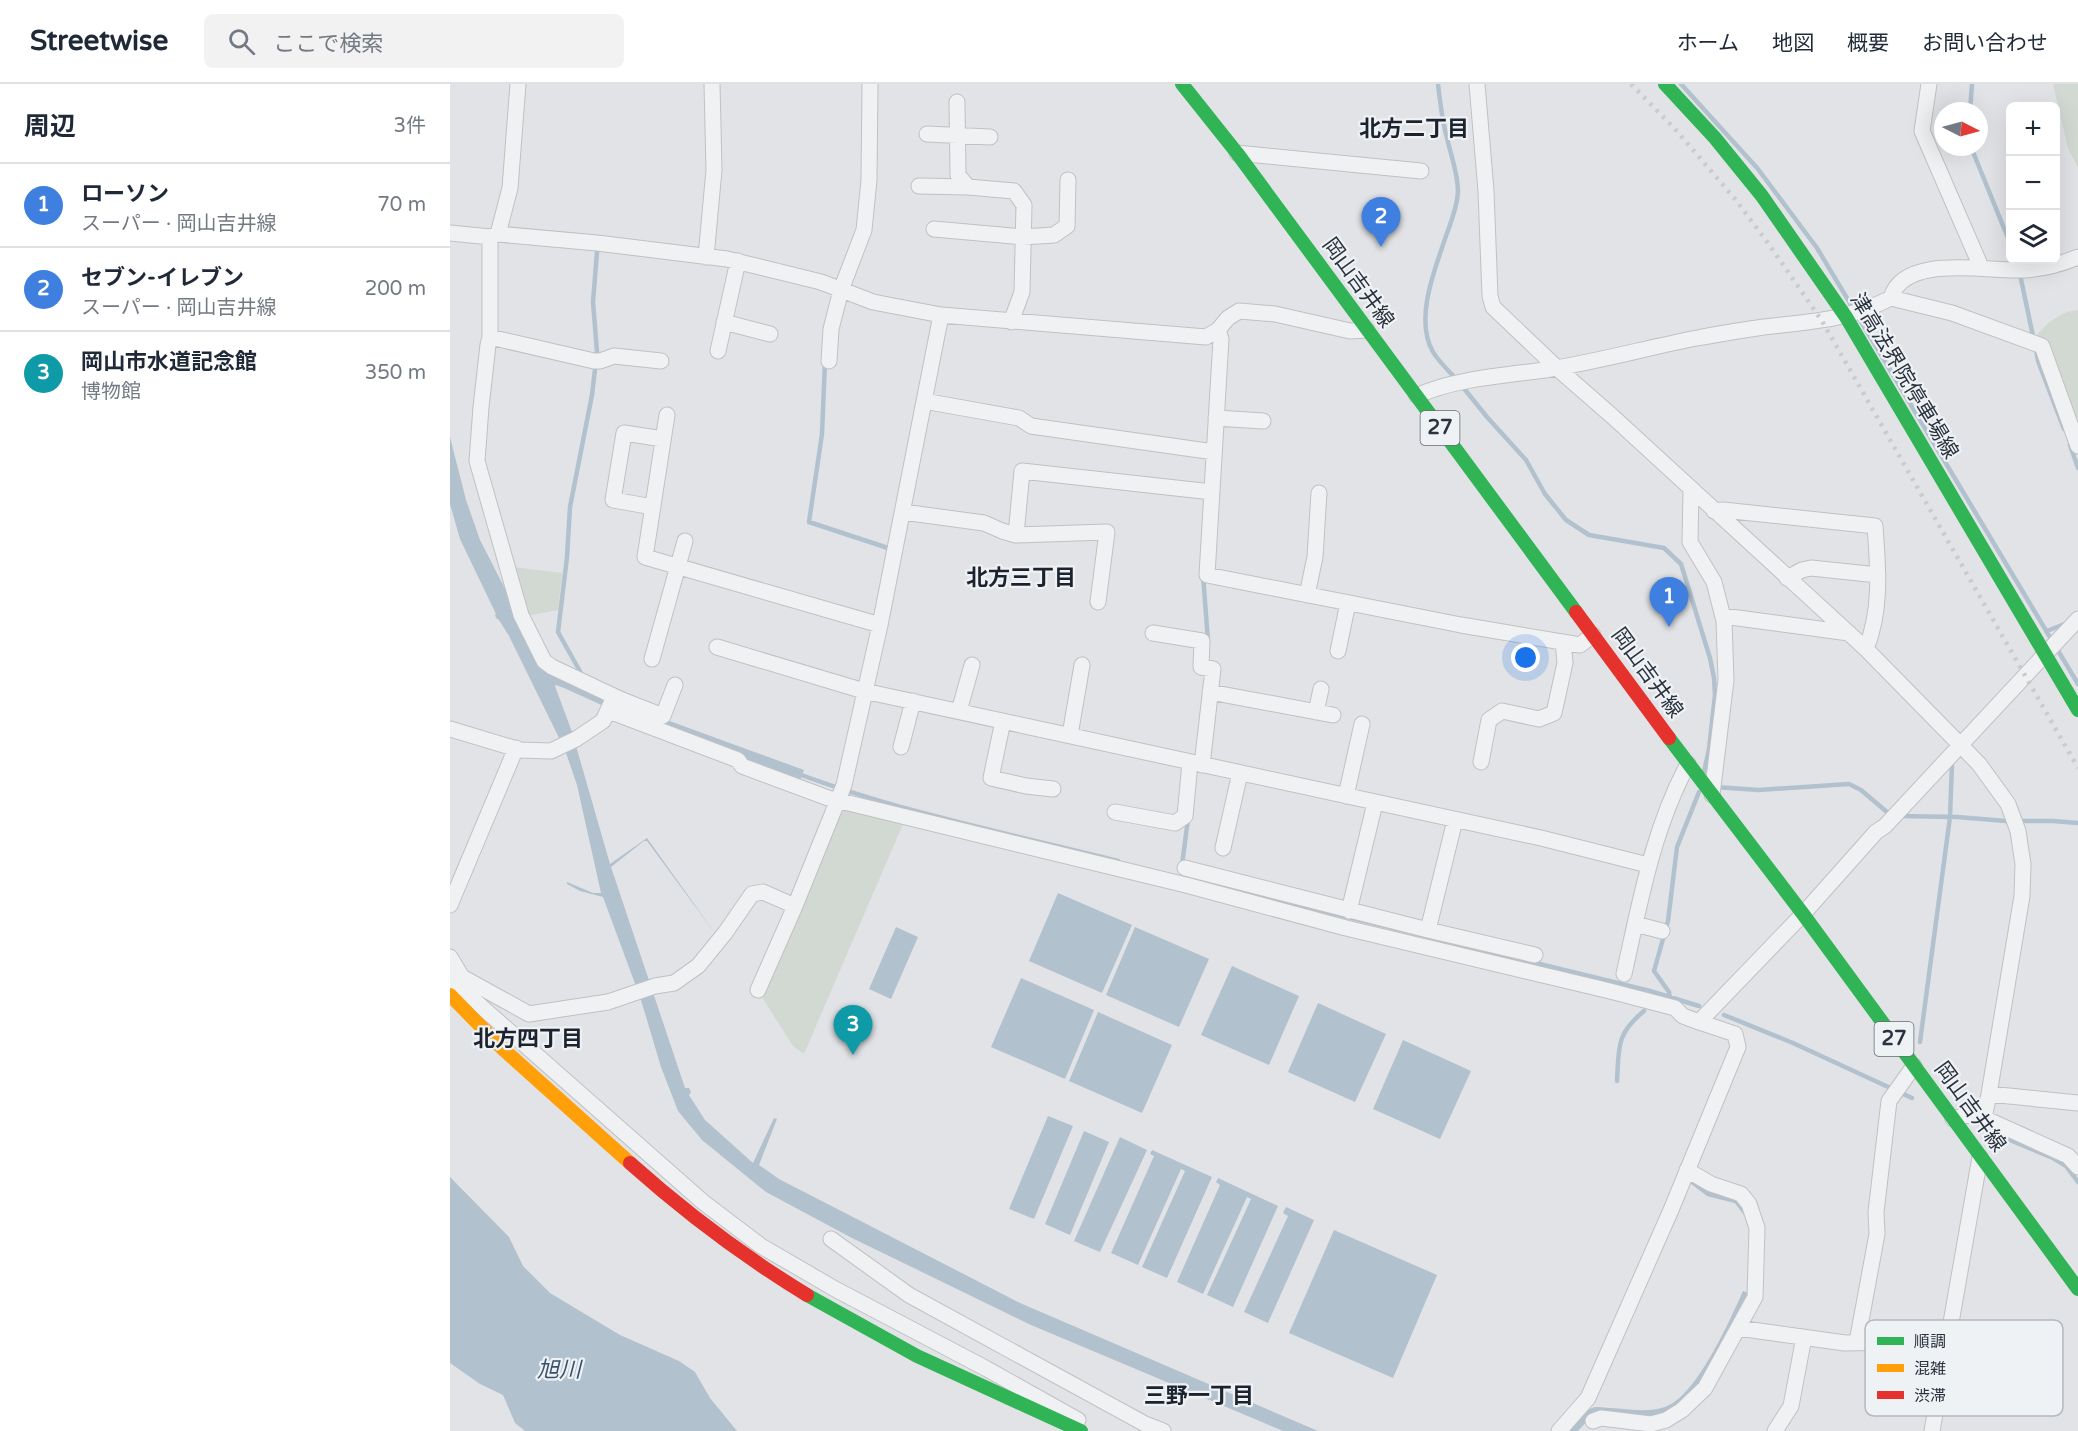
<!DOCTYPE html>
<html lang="ja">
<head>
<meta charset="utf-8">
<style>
  body { margin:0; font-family:"Varela Round","Noto Sans JP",sans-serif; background:#f2f2f3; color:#1f2937 }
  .controls { position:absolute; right:18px; top:18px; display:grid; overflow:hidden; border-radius:9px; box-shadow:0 6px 24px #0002 }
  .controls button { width:54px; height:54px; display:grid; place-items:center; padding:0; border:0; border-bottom:2px solid #e0e1e3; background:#fff; color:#1f2937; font:30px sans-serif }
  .compass { position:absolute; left:1484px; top:18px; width:54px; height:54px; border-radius:50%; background:#fff; box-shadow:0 6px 24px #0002; rotate:96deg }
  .you { position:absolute; left:1076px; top:574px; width:21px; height:21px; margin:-15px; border:4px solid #fff; border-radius:50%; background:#1a73e8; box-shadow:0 0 0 9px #1a73e833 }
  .badge { display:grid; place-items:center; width:39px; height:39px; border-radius:50%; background:#ea580c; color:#fff; font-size:20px; font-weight:700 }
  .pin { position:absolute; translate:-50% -50px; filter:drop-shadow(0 2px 3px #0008) }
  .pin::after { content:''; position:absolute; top:32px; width:21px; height:18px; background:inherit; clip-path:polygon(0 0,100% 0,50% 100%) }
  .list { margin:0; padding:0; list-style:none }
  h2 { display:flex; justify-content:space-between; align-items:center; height:78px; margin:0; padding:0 24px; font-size:26px }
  h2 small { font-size:20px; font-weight:400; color:#747a83 }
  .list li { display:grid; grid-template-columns:39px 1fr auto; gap:18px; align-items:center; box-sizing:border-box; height:84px; padding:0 24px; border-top:2px solid #e0e1e3 }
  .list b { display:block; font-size:22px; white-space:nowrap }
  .list p { margin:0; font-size:20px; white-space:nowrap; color:#747a83 }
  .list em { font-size:20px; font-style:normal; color:#747a83 }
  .icon { flex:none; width:33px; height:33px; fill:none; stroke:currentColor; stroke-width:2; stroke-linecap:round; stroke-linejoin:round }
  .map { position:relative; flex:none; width:1628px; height:1347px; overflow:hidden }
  header { display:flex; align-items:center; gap:36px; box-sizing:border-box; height:84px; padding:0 30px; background:#fff; border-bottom:2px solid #e0e1e3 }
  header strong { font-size:28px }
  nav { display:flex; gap:33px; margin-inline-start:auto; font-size:21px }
  .search { width:420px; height:54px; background:#f2f2f3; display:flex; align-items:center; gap:15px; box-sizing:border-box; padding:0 21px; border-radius:9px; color:#747a83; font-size:22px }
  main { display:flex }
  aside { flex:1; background:#fff }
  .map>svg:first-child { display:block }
</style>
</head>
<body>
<header>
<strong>Streetwise</strong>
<div class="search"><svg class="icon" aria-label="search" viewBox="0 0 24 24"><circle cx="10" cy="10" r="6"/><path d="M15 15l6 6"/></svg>ここで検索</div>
<nav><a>ホーム</a><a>地図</a><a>概要</a><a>お問い合わせ</a></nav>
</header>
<main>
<aside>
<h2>周辺<small>3件</small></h2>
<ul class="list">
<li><span class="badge" style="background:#3f7fe0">1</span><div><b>ローソン</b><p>スーパー · 岡山吉井線</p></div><em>70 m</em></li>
<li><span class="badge" style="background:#3f7fe0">2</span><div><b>セブン-イレブン</b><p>スーパー · 岡山吉井線</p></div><em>200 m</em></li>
<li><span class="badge" style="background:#0f9aa8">3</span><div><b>岡山市水道記念館</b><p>博物館</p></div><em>350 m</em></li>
</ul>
</aside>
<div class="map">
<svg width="1628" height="1347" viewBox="0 0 1628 1347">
  <rect width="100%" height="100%" fill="#e1e3e6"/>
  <path fill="#d2d9d2" d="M1603,0H1628V84L1618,64Z
    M1628,226V353L1598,263L1586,252C1599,237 1609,228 1628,226Z
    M63,483L112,489L108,526L76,532Z
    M392,725L453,740L354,970L343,962L310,910Z"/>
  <path fill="#b2c1ce" d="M0,353L16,416L30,456L91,575L173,620L354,686L350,696L156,623L114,604L106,601L105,602L122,648L160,780L197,754L267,852L197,757H194L161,783L235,1004H239L241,1008L239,1011L255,1036L303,1079L324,1034L327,1035L309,1081L329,1095L570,1219L868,1347H833L581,1241L402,1154L316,1108L252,1056L228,1027L211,983L191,916L153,813L130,807L117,800V798L143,809H151L127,701L115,666L59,552L49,536L46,534L45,531L46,530L10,455L0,420Z
    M608,809L682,841L652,909L579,877Z
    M446,843L468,853L441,915L419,905Z
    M685,843L759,875L729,943L656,911Z
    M782,882L849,912L819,981L751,951Z
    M571,894L644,926L615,995L541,963Z
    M868,919L936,950L905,1018L838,988Z
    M648,928L722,961L692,1029L619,997Z
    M953,956L1021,987L990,1055L923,1025Z
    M598,1032L623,1042L584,1135L559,1125Z
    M634,1047L659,1058L620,1151L595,1140Z
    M670,1053L697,1066L650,1168L624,1157Z
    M702,1066L762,1093L717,1194L692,1183L735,1087L731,1085L688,1181L661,1169L704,1072L700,1070Z
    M0,1093L59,1153L73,1182L100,1209L170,1251L229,1277L245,1288L260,1314L287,1347H75L65,1339L53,1311L30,1300L0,1279Z
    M768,1094L828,1122L783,1223L757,1211L801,1115L797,1113L753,1210L727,1198L770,1101L766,1098Z
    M836,1123L864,1136L818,1239L794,1228L838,1132L833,1129Z
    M884,1146L987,1191L943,1294L839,1249Z
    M1293,1207L1302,1210L1253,1297L1215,1334L1138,1336L1128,1347H1115C1123,1338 1131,1328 1142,1324C1147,1322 1155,1324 1160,1324C1178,1325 1198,1329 1215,1323C1246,1313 1280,1236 1293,1207Z"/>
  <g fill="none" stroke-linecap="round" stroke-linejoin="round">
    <path stroke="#b2c1ce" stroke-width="4.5" d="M988,0C990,18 992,36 997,54C1001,72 1008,89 1008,108C1007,124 1001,138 996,152C985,185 964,235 983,268C989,278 999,287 1007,296
      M1231,0L1308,85L1367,164L1628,600
      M1520,27L1522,0
      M1521,63L1560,159
      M1567,176L1584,257
      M1586,265L1588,277L1614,345
      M375,277L372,350L359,438L441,465L440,467
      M1012,302L1037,333L1076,376L1095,410L1116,436L1139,451L1214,464L1231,480L1260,574L1264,594L1265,611L1259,665L1254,688
      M1620,361L1628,384
      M753,491L758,557
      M1597,547L1617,539
      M132,591L108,548L117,473L120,423L142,311L147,268L143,218L147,168
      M346,689C450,728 560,750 668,777
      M1265,703L1309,706L1399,700L1411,706L1437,728L1442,729
      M1450,732L1507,733L1556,737H1603L1628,739
      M732,781L738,735
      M751,797L1200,907L1249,922
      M1220,914L1219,908L1204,887L1218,837L1227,763L1249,708
      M1274,931L1343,959L1462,1014
      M1470,958L1500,733L1502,679
      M1167,997C1169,963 1166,950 1194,927
      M1536,1046L1603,1074L1616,1082L1628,1098
      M1241,1097L1258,1110L1286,1117L1296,1130"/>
    <defs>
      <path id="street" d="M1027,0L1036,107L1040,212L1043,223L1107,284L1162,332L1416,565L1529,680L1558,720L1568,747L1573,780L1572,812L1539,1010L1534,1034L1517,1031L1503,1035
        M1479,0L1472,47L1531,183
        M507,18L508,91L518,103L564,107L574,121L572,208L561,238
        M477,50L540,53
        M787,69L971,87
        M469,102L518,103
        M484,145L573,153L604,151L617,142L618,96
        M0,149L40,153L48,150L147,159L277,175L371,198L423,218L491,231L756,253L768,246L778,234L789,227L825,230L900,247L917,246
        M48,150L60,104L68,0
        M40,153V253L38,261L31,323L27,377L71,531L94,577L102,583L172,616L213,632L225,601
        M256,173L264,86L262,0
        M1441,214C1453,170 1535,187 1569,186C1589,186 1609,181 1628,173
        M274,238L320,250
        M768,246L771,255L757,491L1011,541L1130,561L1143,551
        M40,253L144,277H150L164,272L211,277
        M268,267L288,177
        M379,277L381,245L391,206L414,146L419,96L420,0
        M967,312C1001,295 1057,291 1095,286C1146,278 1196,264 1247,254C1269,250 1292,246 1314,243C1364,237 1395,237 1441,214L1502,229L1592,262L1628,362
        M474,317L569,334L581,342L764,368
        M217,331L195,473L430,541
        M766,334L813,337
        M1241,406L1240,458L1264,498L1274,537L1276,596L1262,711
        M203,423L163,416L174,349L213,355
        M1264,427L1273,426L1425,442C1428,483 1432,525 1416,565
        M453,428L534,439L552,447L566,451L657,448L648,518
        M566,451L572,387L762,408
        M1337,494L1352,486L1361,484L1428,491
        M857,511L865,473L869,409
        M1273,532L1399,549
        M703,549L752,557L751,583L763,585L752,681
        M267,563L414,607L1091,754L1198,781
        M888,567L898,519
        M202,575L235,457
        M760,608L883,631
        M159,627L288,676L292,682L378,714L736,801L896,844L1160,907L1225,924L1233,932L1249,938
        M509,627L522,581
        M866,628L871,605
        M553,637L541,694L576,702L603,705
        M0,645L70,666L101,667L126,655L153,637L162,617
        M620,651L632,581
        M451,663L463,617
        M1031,678L1039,636L1052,627L1089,635L1104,629L1115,579L1113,558
        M896,712L912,640
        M665,728L725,739L735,732L740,679
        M773,764L790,689
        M735,784L978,846L1085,871
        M0,821L66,664
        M899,827L925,719
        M1185,840L1212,847
        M978,846L1005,736
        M0,873L12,893L79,930L158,918L205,902L224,899L248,882L275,849L302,810L313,808L345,822
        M1174,890C1190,818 1203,745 1238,680
        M0,895L253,1118L311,1162L385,1205L537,1285L628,1336
        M308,906L345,822L394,701L430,541L491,231
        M1539,1010L1628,1019
        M1534,1034L1618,1072L1628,1083
        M381,1155L459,1211L695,1340L713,1347
        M1288,1244L1395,1259L1498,1257
        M1407,1258L1427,1150L1426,1128L1439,1017L1464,982
        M1143,1337L1151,1334L1201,1340L1216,1336L1232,1326L1255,1304L1305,1213L1307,1144L1299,1120L1291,1110L1261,1100L1237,1086
        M1109,1347L1138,1314L1221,1126L1288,963L1285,950L1249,938L1353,830L1426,748L1435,742L1628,535
        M1325,1347L1341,1322L1354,1253
        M1482,1347L1530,1073"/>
    </defs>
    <use href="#street" stroke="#c0c1c4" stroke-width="17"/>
    <use href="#street" stroke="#f0f1f3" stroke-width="15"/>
    <path stroke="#30b455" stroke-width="14" d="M732,0L787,69L1126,528
      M1215,0L1265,54L1312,112L1396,233L1628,626
      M1219,654L1353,830L1628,1205
      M357,1211L467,1272L631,1347"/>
    <path stroke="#ff9f0a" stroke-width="14" d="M0,911L53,965L180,1079"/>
    <path stroke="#e5322d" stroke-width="14" d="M1126,528L1219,654
      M180,1079C236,1129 293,1172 357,1211"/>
    <path stroke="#cacbcd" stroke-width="4.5" stroke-dasharray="3 6" stroke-linecap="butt" d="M1181,0L1225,45L1285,115L1318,159L1372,237L1628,684"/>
  </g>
  <g text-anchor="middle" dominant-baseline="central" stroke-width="4.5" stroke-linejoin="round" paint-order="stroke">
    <g fill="#eff2f5" stroke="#656c74" stroke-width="1.5">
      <rect x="970.5" y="327" width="39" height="34" rx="4.5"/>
      <rect x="1424.5" y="938" width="39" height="34" rx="4.5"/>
    </g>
    <g font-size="20" font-weight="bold" fill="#2a323d">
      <text x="990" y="344">27</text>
      <text x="1444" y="955">27</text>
    </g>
    <g font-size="21" fill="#2a323d" stroke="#eff2f5">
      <text transform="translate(908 199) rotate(54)">岡山吉井線</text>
      <text transform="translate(1454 292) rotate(59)">津高法界院停車場線</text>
      <text transform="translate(1197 589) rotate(54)">岡山吉井線</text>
      <text transform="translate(1520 1023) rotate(54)">岡山吉井線</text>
    </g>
    <g font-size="22" font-weight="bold" fill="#1c232e" stroke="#eff2f5">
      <text x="964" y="45">北方二丁目</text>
      <text x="571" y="494">北方三丁目</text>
      <text x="78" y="955">北方四丁目</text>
      <text x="749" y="1312">三野一丁目</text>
    </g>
    <g font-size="22" font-style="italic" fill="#38526d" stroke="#eff2f5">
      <text x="109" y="1286">旭川</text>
    </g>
  </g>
  <rect x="1415" y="1236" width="198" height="96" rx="9" fill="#eff2f5" stroke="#b4b8be" stroke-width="1.5"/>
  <rect x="1427" y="1253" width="27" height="8" fill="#30b455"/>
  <rect x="1427" y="1280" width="27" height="8" fill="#ff9f0a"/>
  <rect x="1427" y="1307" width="27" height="8" fill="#e5322d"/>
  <g font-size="16" fill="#2a323d">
    <text x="1464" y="1263">順調</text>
    <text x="1464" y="1290">混雑</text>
    <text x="1464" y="1317">渋滞</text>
  </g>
</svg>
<div class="controls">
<button>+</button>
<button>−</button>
<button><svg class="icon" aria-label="layers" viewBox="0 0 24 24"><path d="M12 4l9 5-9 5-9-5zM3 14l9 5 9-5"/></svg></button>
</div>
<svg class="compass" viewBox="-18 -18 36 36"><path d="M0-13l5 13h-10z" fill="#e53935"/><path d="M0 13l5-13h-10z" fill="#747a83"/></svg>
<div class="you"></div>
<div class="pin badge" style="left:1219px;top:543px;background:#3f7fe0">1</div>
<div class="pin badge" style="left:931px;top:163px;background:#3f7fe0">2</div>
<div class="pin badge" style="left:403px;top:971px;background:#0f9aa8">3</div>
</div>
</main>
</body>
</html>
